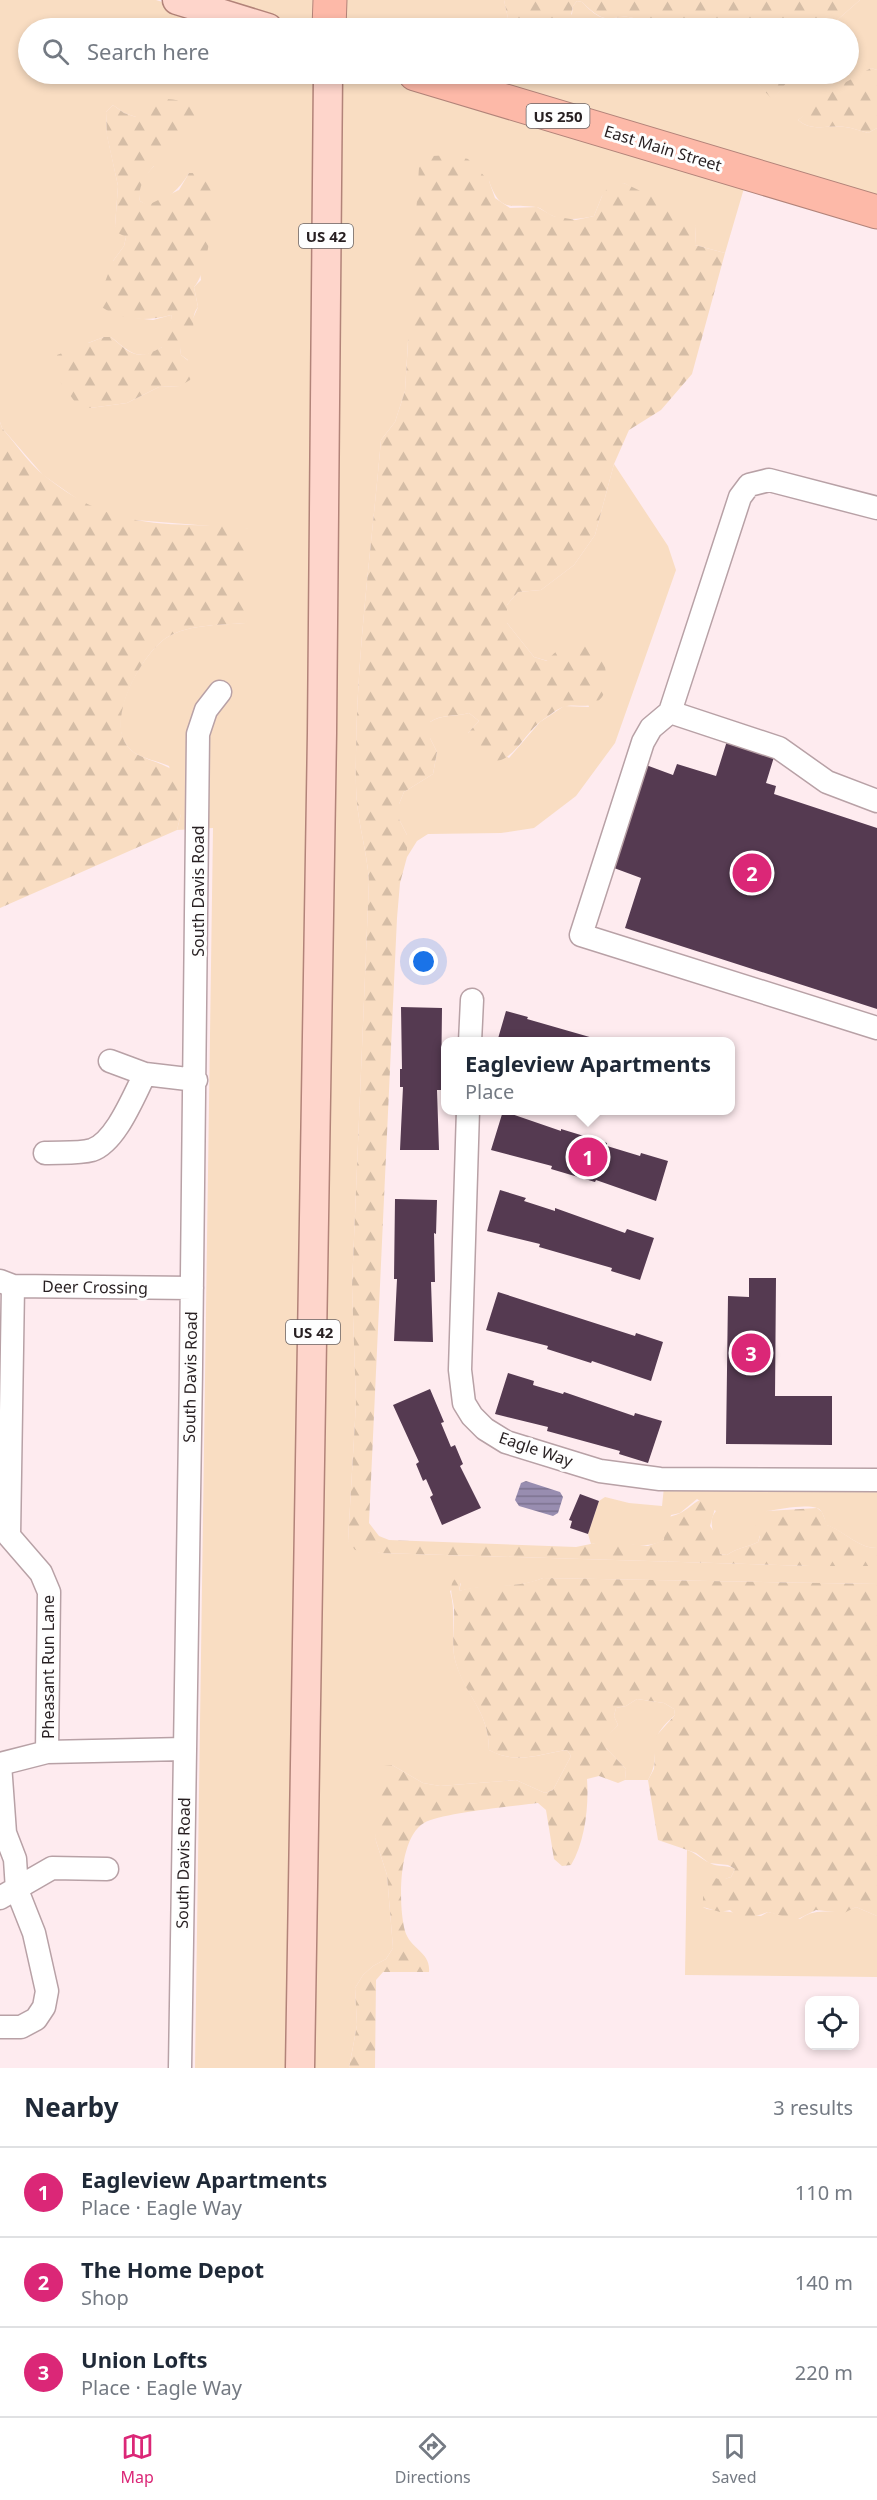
<!DOCTYPE html>
<html lang="en">
<head>
<meta charset="utf-8">
<style>
  body { margin:0; font-family:"Noto Sans",sans-serif; background:#f6f6f7; color:#1f2937 }
  .controls { position:absolute; right:18px; bottom:18px; display:grid; overflow:hidden; border-radius:12px; box-shadow:0 3px 9px #0003 }
  .controls button { width:54px; height:54px; display:grid; place-items:center; padding:0; border:0; border-bottom:2px solid #e0e1e3; background:#fff; color:#1f2937; font:30px sans-serif }
  .you { position:absolute; left:424px; top:962px; width:21px; height:21px; margin:-15px; border:4px solid #fff; border-radius:50%; background:#1a73e8; box-shadow:0 0 0 9px #1a73e833 }
  .badge { display:grid; place-items:center; width:39px; height:39px; border-radius:50%; background:#db2777; color:#fff; font-size:20px; font-weight:700 }
  .pin { position:absolute; translate:-50% -50%; border:3px solid #fff; box-shadow:0 2px 6px #0006 }
  .popup { position:absolute; left:441px; top:1037px; width:294px; height:78px; box-sizing:border-box; display:grid; place-content:center; border-radius:12px; background:#fff; filter:drop-shadow(0 2px 4px #0005); font-size:20px; white-space:nowrap; color:#747a83 }
  .popup b { font-size:22px; color:#1f2937 }
  .popup::after { content:''; position:absolute; left:50%; top:100%; margin-left:-12px; border:12px solid transparent; border-top-color:#fff }
  .list { margin:0; padding:0; list-style:none }
  h2 { display:flex; justify-content:space-between; align-items:center; height:78px; margin:0; padding:0 24px; font-size:26px }
  h2 small { font-size:20px; font-weight:400; color:#747a83 }
  .list li { display:grid; grid-template-columns:39px 1fr auto; gap:18px; align-items:center; box-sizing:border-box; height:90px; padding:0 24px; border-top:2px solid #e0e1e3 }
  .list b { display:block; font-size:22px; white-space:nowrap }
  .list p { margin:0; font-size:20px; white-space:nowrap; color:#747a83 }
  .list em { font-size:20px; font-style:normal; color:#747a83 }
  .icon { flex:none; width:33px; height:33px; fill:none; stroke:currentColor; stroke-width:2; stroke-linecap:round; stroke-linejoin:round }
  .map { position:relative; flex:none; width:877px; height:2068px; overflow:hidden }
  .search { position:absolute; background:#fff; box-shadow:0 3px 9px #0003; left:18px; right:18px; top:18px; height:66px; display:flex; align-items:center; gap:15px; box-sizing:border-box; padding:0 21px; border-radius:33px; color:#747a83; font-size:22px }
  .sheet { height:348px; background:#fff }
  nav { display:flex; justify-content:space-around; align-items:center; box-sizing:border-box; height:84px; border-top:2px solid #e0e1e3; background:#fff; font-size:16px; color:#747a83 }
  nav a { display:grid; justify-items:center; gap:3px }
  nav .on { color:#db2777 }
  .map>svg:first-child { display:block }
</style>
</head>
<body>
<div class="map">
<svg width="877" height="2068" viewBox="0 0 877 2068">
  <defs>
    <pattern id="forest-firs" width="22" height="20" patternUnits="userSpaceOnUse" patternTransform="scale(1.5)"><rect width="22" height="20" fill="#f9ddc2"/><path d="M5 1l3.5 6h-7zM16 11l3.5 6h-7z" fill="#d5bda6"/></pattern>
    <pattern id="water-rules" width="6" height="5" patternUnits="userSpaceOnUse" patternTransform="scale(1.5)"><rect width="6" height="5" fill="#988db0"/><path d="M0 2.5h6" fill="none" stroke="#7c738f"/></pattern>
  </defs>
  <rect width="100%" height="100%" fill="#feebef"/>
  <path fill="#f9ddc2" fill-rule="evenodd" d="M0,0H156L246,28H28V74H324L297,2068H195L213,828L177,830L181,814L169,766C158,761 139,758 131,750C102,725 139,660 162,641C182,624 221,625 246,623L248,529L122,519L90,508L43,475L2,428L0,422ZM113,105L124,113L136,117L154,166C144,177 136,186 140,201L148,206C167,200 179,190 189,173L201,280L194,287L198,307L180,348L181,355L188,360L180,386L159,387L127,403L90,408L88,343L104,337H111C130,352 138,363 162,347L172,317L171,315L153,320L135,318L113,261L124,246L126,237L115,226L118,186L107,135L106,112Z
    M206,0H325L324,28H281Z
    M335,0H504L509,23L516,28H334Z
    M860,0H877V70L871,68L798,120C812,132 827,125 845,127C853,128 861,131 868,133L877,128V208L430,74H748L773,99L793,74H848V28H828Z
    M577,1L582,2C610,32 611,10 637,19L640,28H540L551,23H559L572,14L573,6Z
    M333,74H398L747,178L725,253L695,245L696,226L624,183L602,196L594,216C580,219 567,221 553,216C547,214 542,208 536,207C509,203 501,214 489,181L408,341L405,391L395,422L381,440C371,555 354,671 356,786C356,818 367,849 369,881L352,1286L356,1403L348,1541L380,1553L810,1566H877V1584L543,1578C514,1590 489,1583 459,1591L461,1583L450,1591C457,1615 450,1640 455,1660C465,1696 489,1710 489,1750C517,1765 539,1754 567,1750L571,1756L553,1790L545,1793L516,1780L440,1786L423,1783L392,1765L375,1838L387,1875L393,1948L386,1959L373,1966L363,1975L355,1988L357,2025L349,2068H304Z
    M614,464L668,546L676,570L615,743L576,796L534,828L501,833L428,834L417,841L407,857V835L399,819V804L404,792L433,774L437,752L430,738V722C442,714 455,717 469,713L479,721L468,733L509,758L540,722L564,706L589,707L570,646L548,661L534,657L507,623V605L518,592L541,590L574,565L595,535Z
    M664,1487L877,1488V1548C857,1548 845,1531 826,1525C825,1520 823,1510 817,1508C804,1504 781,1509 767,1511L758,1542C748,1547 736,1548 727,1555L720,1554C718,1539 705,1523 716,1511L697,1499L680,1513L671,1515L664,1540C642,1552 615,1539 591,1544L588,1534L599,1501L605,1497L629,1503L662,1506Z
    M637,1699L664,1703L674,1709L675,1715C640,1745 665,1750 648,1780H625L626,1769L606,1748V1737L618,1725L614,1716L616,1708L626,1706Z
    M687,1850C696,1853 701,1859 710,1863C718,1868 726,1864 735,1869L731,1877C717,1881 705,1893 703,1907L707,1909L761,1916L768,1912L800,1919C818,1905 836,1917 856,1907L877,1916V1977L685,1975Z"/>
  <path fill="url(#forest-firs)" d="M504,0H860L828,28H640L637,19C610,10 612,32 582,2L577,1L573,6L570,20C563,22 558,22 551,23C535,26 525,35 509,23Z
    M871,68L877,70V128L868,133C861,131 853,128 845,127C827,125 812,132 798,120L839,86Z
    M748,74H793L773,100Z
    M155,99C176,99 189,99 203,116L201,124C182,141 133,174 140,201L148,205L179,190L189,173H201C203,177 208,181 210,185C217,203 208,273 194,287L198,307C186,322 204,342 180,348L181,355L195,366L190,380L180,386L159,387L127,403L90,408L78,406L61,383L57,355L104,337H111C130,353 136,362 162,347L160,342L172,317L171,315C146,322 116,321 97,303L113,261L124,246L126,237L118,233L115,226L118,186L107,136L106,112L113,105L124,113L136,117Z
    M452,155L468,159L489,181L495,198L510,208L537,207L553,216L576,220L594,216L602,196L609,186L624,183L692,216L696,226L695,245L725,253L692,374L661,410L629,430L614,464L595,535L574,565L541,590L518,592L507,605V623L534,657L547,661C563,640 585,641 604,656C605,668 609,687 602,697C590,712 578,702 563,707C557,709 550,715 544,719C521,734 512,772 479,759L469,744L468,733L479,721L469,713C455,717 441,714 430,722V738L437,752L433,774L404,792L399,804V819L407,835V857L400,883L397,918L369,1523L379,1536L389,1540L576,1547L605,1541L648,1546L664,1540L665,1520C670,1516 673,1516 678,1514C693,1508 696,1496 713,1499L716,1505L710,1526L717,1536L720,1554L727,1555C736,1548 748,1547 758,1542L760,1536L755,1528L757,1518L767,1511L817,1508L822,1512L827,1525C845,1531 857,1548 877,1548V1566H810L380,1553L355,1550L348,1541L356,1403L352,1286L369,881C367,849 356,818 356,786C354,671 371,555 381,440L395,422L405,391L419,167L432,156Z
    M0,422L2,428C16,444 29,464 45,476C110,529 160,524 239,526L248,529V616L246,623C221,625 182,624 162,641C139,660 103,725 131,750C142,760 165,762 180,775L181,814L177,830L0,908Z
    M456,1578L461,1580L459,1591C490,1582 512,1590 543,1578L877,1584V1916L856,1907L844,1913L816,1910L796,1920L768,1912C757,1916 740,1921 730,1910L720,1912L703,1907V1892L713,1877L721,1880L731,1877L735,1869L728,1865L709,1863L696,1853L658,1840L648,1780L654,1769L655,1757L652,1745L656,1736L675,1715L674,1709L664,1703L637,1699L626,1706L616,1708L614,1716L618,1725L606,1738V1748L626,1769L625,1780L618,1783L599,1776L587,1779C589,1806 585,1842 571,1865L562,1866L554,1859L546,1810L538,1803C515,1806 441,1813 424,1823C398,1838 398,1905 405,1931C410,1949 431,1952 429,1972H383L376,1980L375,2068H349L357,2025L355,1988L363,1975L373,1966L386,1959L393,1948L387,1875L375,1838L380,1775L384,1766L392,1765L423,1783L440,1786L516,1780L545,1793L553,1790L571,1756L567,1750C538,1754 517,1765 489,1750C489,1709 464,1696 455,1660C451,1643 455,1625 454,1608C453,1597 447,1586 456,1578Z"/>
  <path fill="url(#water-rules)" d="M526,1481L560,1492L563,1497L558,1513L553,1516L519,1506L515,1500L521,1483Z"/>
  <path fill="#553a51" d="M727,741L774,757L766,783L776,786L774,794L877,828V1009L625,928L641,878L614,868L646,765L673,775L677,764L716,776Z
    M401,1007L442,1008L441,1090H437L439,1150H400L403,1087H400V1069H402Z
    M506,1011L528,1017L527,1019L607,1042H497Z
    M503,1111L561,1131V1129L607,1143V1146L640,1156L641,1153L668,1161L656,1201L596,1180L595,1182L551,1169L552,1166L491,1150Z
    M500,1190L526,1198L524,1201L555,1211V1208L625,1233L627,1229L654,1238L640,1280L611,1271L612,1268L539,1247L540,1244L487,1231Z
    M395,1199L437,1200L436,1234L434,1233L435,1282H431L433,1342L394,1341L397,1279H394Z
    M749,1278H776L775,1396H832V1445L726,1444L728,1296L749,1297Z
    M498,1292L635,1336L636,1333L663,1342L651,1381L592,1361L591,1363L547,1349L548,1346L486,1330Z
    M508,1373L534,1381L533,1385L563,1394L564,1392L634,1416L635,1413L662,1421L648,1463L619,1454L620,1451L547,1431L548,1427L495,1414Z
    M430,1389L444,1422L441,1423L451,1447L455,1445L463,1464L460,1466L481,1508L442,1525L430,1497L433,1495L426,1479L423,1481L416,1464L419,1462L393,1405Z
    M580,1494L599,1501L588,1534L570,1528L572,1521L569,1520Z"/>
  <g fill="none" stroke-linecap="round" stroke-linejoin="round">
    <defs>
      <path id="minor" d="M877,508L769,480L749,485L740,497L670,712L651,728L643,742L581,935L877,1028
        M670,712L779,748L827,782L877,801
        M470,1042L472,1000
        M110,1061L145,1074L196,1080
        M468,1110L460,1370L464,1403L472,1416L485,1429L506,1442L600,1471L660,1479L877,1480
        M45,1153C59,1152 78,1154 92,1150C116,1142 134,1095 145,1074
        M0,1281L13,1286L192,1288
        M13,1286L9,1536L41,1573L49,1592L47,1752
        M0,1764L47,1752L184,1749
        M0,1898L52,1868L107,1869
        M0,2027H21L36,2019L44,2007L47,1991L34,1933L17,1890L15,1859L5,1833L0,1764
        M180,2068C186,1623 196,1179 198,734L206,710L220,692"/>
      <path id="major" d="M177,0L268,28
        M300,2068L322,733L328,74"/>
      <path id="highway" d="M329,28L330,0
        M415,74L877,212"/>
    </defs>
    <use href="#minor" stroke="#b8a1a6" stroke-width="25"/>
    <use href="#major" stroke="#b28379" stroke-width="31"/>
    <use href="#highway" stroke="#b28379" stroke-width="35"/>
    <use href="#minor" stroke="#fff" stroke-width="22"/>
    <use href="#major" stroke="#fed5cb" stroke-width="28"/>
    <use href="#highway" stroke="#fdb9a8" stroke-width="33"/>
  </g>
  <g text-anchor="middle" dominant-baseline="central" stroke-width="6" stroke-linejoin="round" paint-order="stroke">
    <g fill="#fefefe" stroke="#686263" stroke-width="1.5">
      <rect x="526.5" y="104" width="63" height="24" rx="4.5"/>
      <rect x="299" y="224" width="54" height="24" rx="4.5"/>
      <rect x="286" y="1320" width="54" height="24" rx="4.5"/>
    </g>
    <g font-size="15" font-weight="bold" fill="#271f21">
      <text x="558" y="116">US 250</text>
      <text x="326" y="236">US 42</text>
      <text x="313" y="1332">US 42</text>
    </g>
    <g font-size="16" fill="#271f21" stroke="#fefefe">
      <text transform="translate(663 148) rotate(17)">East Main Street</text>
      <text transform="translate(198 891) rotate(-90)">South Davis Road</text>
      <text transform="translate(95 1287) rotate(1)">Deer Crossing</text>
      <text transform="translate(190 1377) rotate(-89)">South Davis Road</text>
      <text transform="translate(536 1449) rotate(19)">Eagle Way</text>
      <text transform="translate(48 1667) rotate(-90)">Pheasant Run Lane</text>
      <text transform="translate(183 1863) rotate(-89)">South Davis Road</text>
    </g>
  </g>
</svg>
<div class="controls">
<button><svg class="icon" aria-label="locate" viewBox="0 0 24 24"><circle cx="12" cy="12" r="6"/><path d="M12 2v4M12 18v4M2 12h4M18 12h4"/></svg></button>
</div>
<div class="you"></div>
<div class="pin badge" style="left:588px;top:1157px">1</div>
<div class="popup"><b>Eagleview Apartments</b>Place</div>
<div class="pin badge" style="left:752px;top:873px">2</div>
<div class="pin badge" style="left:751px;top:1353px">3</div>
<div class="search"><svg class="icon" aria-label="search" viewBox="0 0 24 24"><circle cx="10" cy="10" r="6"/><path d="M15 15l6 6"/></svg>Search here</div>
</div>
<section class="sheet">
<h2>Nearby<small>3 results</small></h2>
<ul class="list">
<li><span class="badge">1</span><div><b>Eagleview Apartments</b><p>Place · Eagle Way</p></div><em>110 m</em></li>
<li><span class="badge">2</span><div><b>The Home Depot</b><p>Shop</p></div><em>140 m</em></li>
<li><span class="badge">3</span><div><b>Union Lofts</b><p>Place · Eagle Way</p></div><em>220 m</em></li>
</ul>
</section>
<nav>
<a class="on"><svg class="icon" aria-label="map" viewBox="0 0 24 24"><path d="M3 6l6-2 6 2 6-2v14l-6 2-6-2-6 2zM9 4v14M15 6v14"/></svg>Map</a>
<a><svg class="icon" aria-label="directions" viewBox="0 0 24 24"><path d="M12 3l9 9-9 9-9-9zM9 14v-3h6M13 9l2 2-2 2"/></svg>Directions</a>
<a><svg class="icon" aria-label="saved" viewBox="0 0 24 24"><path d="M7 4h10v16l-5-4-5 4z"/></svg>Saved</a>
</nav>
</body>
</html>
